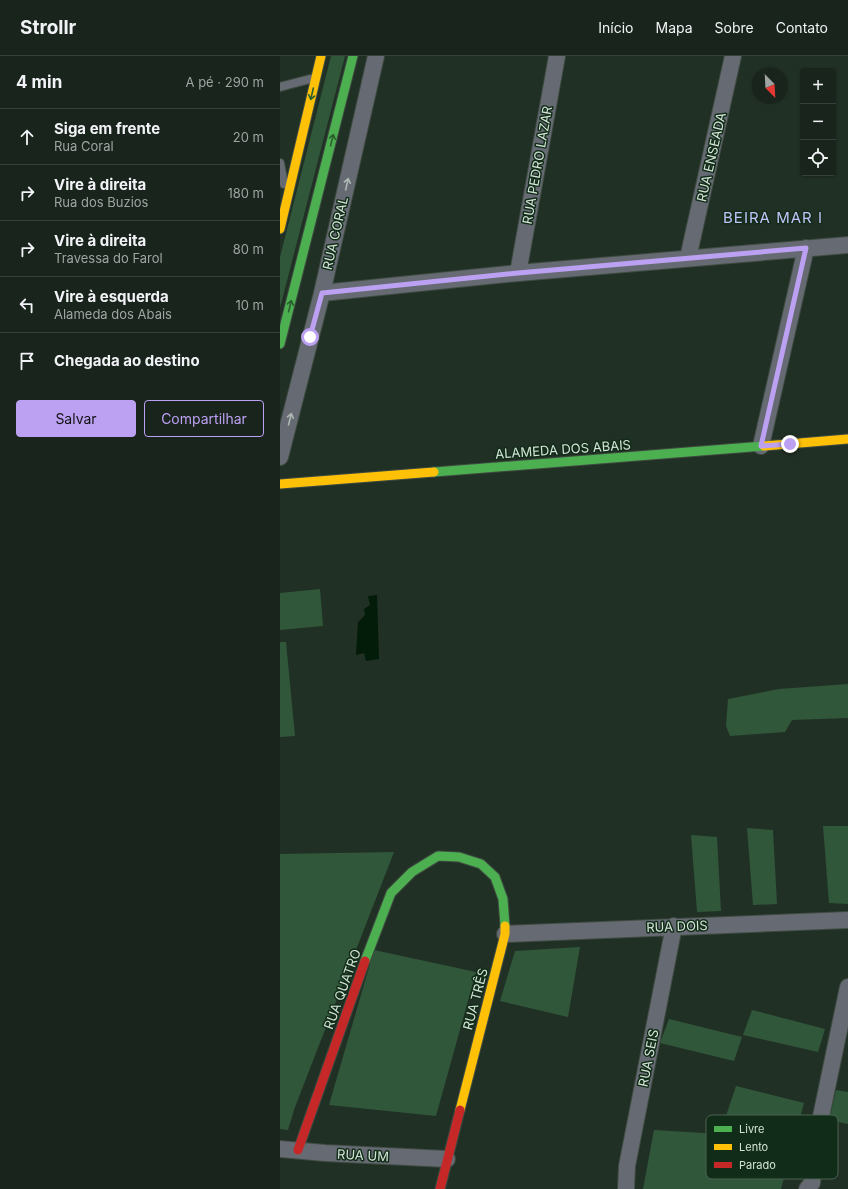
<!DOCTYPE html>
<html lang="pt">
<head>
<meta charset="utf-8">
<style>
  body { margin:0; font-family:Inter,sans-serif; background:#263029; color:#f1f3f6 }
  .controls { position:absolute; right:12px; top:12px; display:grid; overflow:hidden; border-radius:4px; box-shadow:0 1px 3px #0004 }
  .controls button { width:36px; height:36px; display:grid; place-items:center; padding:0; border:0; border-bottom:1px solid #37413b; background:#19241c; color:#f1f3f6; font:20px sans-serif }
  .compass { position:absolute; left:472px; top:12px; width:36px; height:36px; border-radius:50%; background:#19241c; box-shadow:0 1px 3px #0004; rotate:156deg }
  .stop { position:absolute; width:12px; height:12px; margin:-9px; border:3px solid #bca0f2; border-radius:50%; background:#fff }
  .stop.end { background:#bca0f2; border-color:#fff; box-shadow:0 1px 4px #0008 }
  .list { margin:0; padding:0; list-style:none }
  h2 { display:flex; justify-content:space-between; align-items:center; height:52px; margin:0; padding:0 16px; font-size:17px }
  h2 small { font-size:13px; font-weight:400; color:#9fa4a3 }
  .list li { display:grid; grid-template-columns:26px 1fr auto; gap:12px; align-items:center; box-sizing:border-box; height:56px; padding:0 16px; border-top:1px solid #37413b }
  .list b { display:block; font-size:15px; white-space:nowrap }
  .list p { margin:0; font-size:13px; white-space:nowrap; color:#9fa4a3 }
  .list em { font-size:13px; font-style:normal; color:#9fa4a3 }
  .actions { display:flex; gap:8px; padding:12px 16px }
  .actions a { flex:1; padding:9px 0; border:1px solid #bca0f2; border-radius:4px; text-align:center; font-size:14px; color:#bca0f2 }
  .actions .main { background:#bca0f2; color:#111 }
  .icon { flex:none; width:22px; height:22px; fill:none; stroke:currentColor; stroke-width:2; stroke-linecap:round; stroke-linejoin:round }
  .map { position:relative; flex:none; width:568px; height:1133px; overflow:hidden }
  header { display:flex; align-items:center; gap:24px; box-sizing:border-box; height:56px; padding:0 20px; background:#19241c; border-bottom:1px solid #37413b }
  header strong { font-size:19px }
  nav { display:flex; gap:22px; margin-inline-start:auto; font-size:14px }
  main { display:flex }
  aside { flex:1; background:#19241c }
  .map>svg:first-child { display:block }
</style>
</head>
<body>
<header>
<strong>Strollr</strong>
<nav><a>Início</a><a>Mapa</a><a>Sobre</a><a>Contato</a></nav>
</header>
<main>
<aside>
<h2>4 min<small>A pé · 290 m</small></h2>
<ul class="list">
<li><svg class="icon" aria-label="ahead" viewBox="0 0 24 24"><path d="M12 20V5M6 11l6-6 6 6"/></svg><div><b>Siga em frente</b><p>Rua Coral</p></div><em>20 m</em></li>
<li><svg class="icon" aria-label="right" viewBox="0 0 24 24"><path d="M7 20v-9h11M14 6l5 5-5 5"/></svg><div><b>Vire à direita</b><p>Rua dos Buzios</p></div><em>180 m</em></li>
<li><svg class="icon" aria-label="right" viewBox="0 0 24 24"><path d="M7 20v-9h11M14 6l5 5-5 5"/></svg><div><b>Vire à direita</b><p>Travessa do Farol</p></div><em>80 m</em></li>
<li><svg class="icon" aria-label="left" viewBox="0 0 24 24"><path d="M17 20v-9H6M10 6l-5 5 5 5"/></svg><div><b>Vire à esquerda</b><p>Alameda dos Abais</p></div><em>10 m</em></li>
<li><svg class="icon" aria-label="arrive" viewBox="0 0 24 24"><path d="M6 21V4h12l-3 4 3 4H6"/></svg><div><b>Chegada ao destino</b></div></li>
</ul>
<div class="actions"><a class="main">Salvar</a><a>Compartilhar</a></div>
</aside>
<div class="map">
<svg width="568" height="1133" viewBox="0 0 568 1133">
  <rect width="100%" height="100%" fill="#213025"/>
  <path fill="#30573a" d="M51,0H65L0,252V201Z
    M40,533L43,570L0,574V537Z
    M0,586H6L15,680L0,681Z
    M568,628V662L512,664L505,676L450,680L446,670L448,643L499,633Z
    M543,770H568V848L549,847Z
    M467,772L493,774L497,848L473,849Z
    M411,779L437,781L441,855L417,856Z
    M114,796L15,1051L8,1074L0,1073V798Z
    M300,891L288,961L220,945L235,895Z
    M94,894L196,916L156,1060L49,1049Z
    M472,954L545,973L538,996L463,979Z
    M389,963L462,981L454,1005L380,987Z
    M456,1030L524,1047L501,1133H363L374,1074L440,1078Z
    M556,1034L568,1036V1068L549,1064Z"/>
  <path fill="#031b09" d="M97,539L99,603L86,605L84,597L76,599L78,566L85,559L84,553L90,549L88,540Z"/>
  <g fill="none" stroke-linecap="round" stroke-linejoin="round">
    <defs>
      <path id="lane" d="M0,31L34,22
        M0,107L4,128"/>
      <path id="street" d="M408,202L453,0
        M238,217L277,0
        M42,237L238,217L568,189
        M481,390L526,192
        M0,401L42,237L96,0
        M225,878L568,864
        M0,1093L45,1097L167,1103
        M346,1133L347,1110L394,870
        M527,1133L532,1127L534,1094L568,931"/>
      <path id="fast" d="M0,288L73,0
        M154,416L484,390
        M85,905L111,837L132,816L158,800L179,801L201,808L215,821L223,843L225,870"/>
      <path id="slow" d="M0,173L41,0
        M484,390L568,383
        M0,428L154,416
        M180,1054L225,878V870"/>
      <path id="jam" d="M18,1094L85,905
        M160,1133L180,1054"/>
    </defs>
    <use href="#lane" stroke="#3f4b42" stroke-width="10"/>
    <use href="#street" stroke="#3f4b42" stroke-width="18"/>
    <use href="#fast" stroke="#3f4b42" stroke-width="11"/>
    <use href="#slow" stroke="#3f4b42" stroke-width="11"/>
    <use href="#jam" stroke="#3f4b42" stroke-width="11"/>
    <use href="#lane" stroke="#666a72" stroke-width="8"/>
    <use href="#street" stroke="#666a72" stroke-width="16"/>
    <use href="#fast" stroke="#4caf50" stroke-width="9"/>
    <use href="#slow" stroke="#ffc107" stroke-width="9"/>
    <use href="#jam" stroke="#c62828" stroke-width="9"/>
  </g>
  <defs><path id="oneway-shaft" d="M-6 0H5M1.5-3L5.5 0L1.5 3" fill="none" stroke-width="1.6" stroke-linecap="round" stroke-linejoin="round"/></defs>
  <g stroke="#29602e">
    <use href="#oneway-shaft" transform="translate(32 38) rotate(103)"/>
    <use href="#oneway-shaft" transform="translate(52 84) rotate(-76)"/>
    <use href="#oneway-shaft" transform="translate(10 250) rotate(-76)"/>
  </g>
  <g stroke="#aeb9b4">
    <use href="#oneway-shaft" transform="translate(67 128) rotate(-77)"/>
    <use href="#oneway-shaft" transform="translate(10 363) rotate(-76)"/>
  </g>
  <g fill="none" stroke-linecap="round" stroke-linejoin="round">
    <path stroke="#bca0f2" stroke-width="5" d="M30,281L42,237L238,217L526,192L481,390L510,388"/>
  </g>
  <g text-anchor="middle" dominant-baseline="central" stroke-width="3" stroke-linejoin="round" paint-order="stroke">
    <g font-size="13" fill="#d4e4d7" stroke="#112c18">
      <text transform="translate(431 101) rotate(-77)">RUA ENSEADA</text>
      <text transform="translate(257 109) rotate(-80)">RUA PEDRO LAZAR</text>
      <text transform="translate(55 177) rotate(-77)">RUA CORAL</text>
      <text transform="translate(283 393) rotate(-4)">ALAMEDA DOS ABAIS</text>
      <text transform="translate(397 870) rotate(-2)">RUA DOIS</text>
      <text transform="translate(62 933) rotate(-70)">RUA QUATRO</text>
      <text transform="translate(195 943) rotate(-75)">RUA TRÊS</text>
      <text transform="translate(368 1002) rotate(-79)">RUA SEIS</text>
      <text transform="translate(83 1099) rotate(3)">RUA UM</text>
    </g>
    <g font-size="15" letter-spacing="1" fill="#c3c2fb" stroke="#112c18">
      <text x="493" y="161">BEIRA MAR I</text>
    </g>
  </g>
  <rect x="426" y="1059" width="132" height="64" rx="6" fill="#112c18" stroke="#4c6351" stroke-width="1"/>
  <rect x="434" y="1070" width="18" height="6" fill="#4caf50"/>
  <rect x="434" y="1088" width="18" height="6" fill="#ffc107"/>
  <rect x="434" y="1106" width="18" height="6" fill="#c62828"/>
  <g font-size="11" fill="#d4e4d7">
    <text x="459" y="1077">Livre</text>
    <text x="459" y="1095">Lento</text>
    <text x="459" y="1113">Parado</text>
  </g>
</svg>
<div class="controls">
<button>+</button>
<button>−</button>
<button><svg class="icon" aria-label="locate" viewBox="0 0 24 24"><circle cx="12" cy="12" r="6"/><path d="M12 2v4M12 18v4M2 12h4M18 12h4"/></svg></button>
</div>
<svg class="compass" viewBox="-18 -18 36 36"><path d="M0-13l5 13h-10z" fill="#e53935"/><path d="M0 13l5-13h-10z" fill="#9fa4a3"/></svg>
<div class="stop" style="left:30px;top:281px"></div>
<div class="stop end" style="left:510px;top:388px"></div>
</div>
</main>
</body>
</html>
